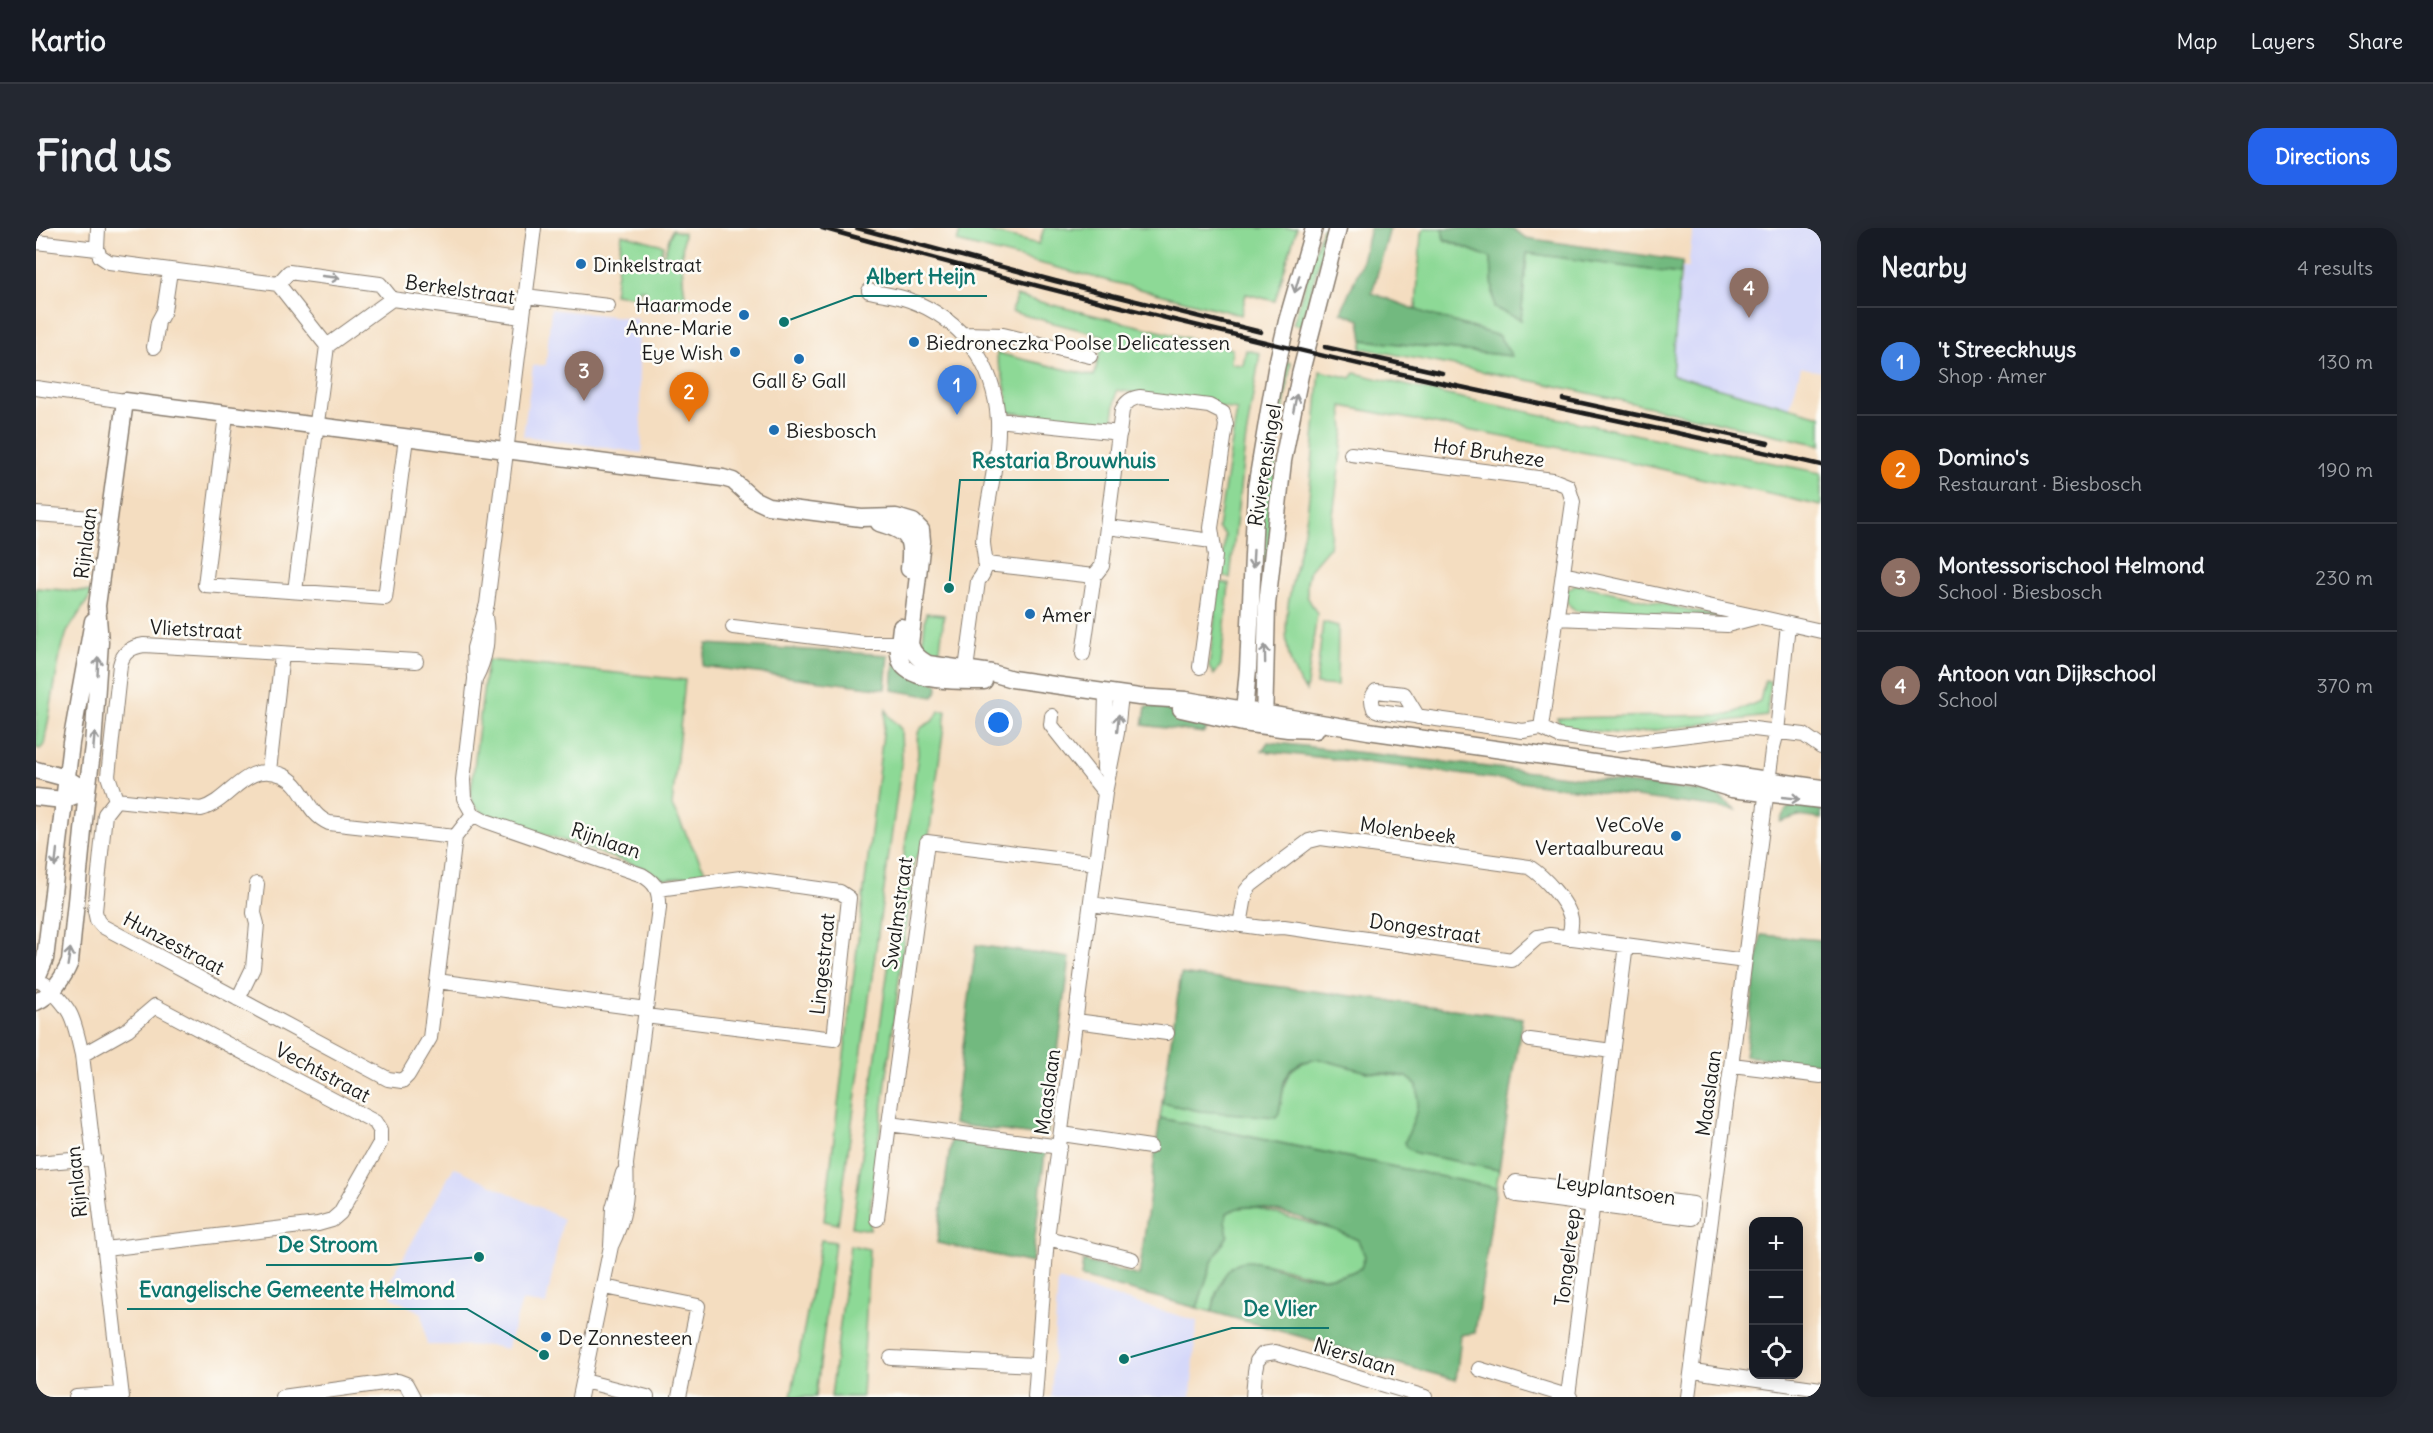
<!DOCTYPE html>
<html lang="en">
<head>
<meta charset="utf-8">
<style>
  body { margin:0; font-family:Delius,sans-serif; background:#242831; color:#f1f3f6 }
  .controls { position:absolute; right:18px; bottom:18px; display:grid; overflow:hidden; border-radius:12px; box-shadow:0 3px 15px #0003 }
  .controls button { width:54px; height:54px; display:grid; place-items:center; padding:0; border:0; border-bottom:2px solid #363941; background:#171b24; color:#f1f3f6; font:30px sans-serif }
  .you { position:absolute; left:963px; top:495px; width:21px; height:21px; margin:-15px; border:4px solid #fff; border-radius:50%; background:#1a73e8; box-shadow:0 0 0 9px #1a73e833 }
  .badge { display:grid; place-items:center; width:39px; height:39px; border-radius:50%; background:#2563eb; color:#fff; font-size:20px; font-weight:700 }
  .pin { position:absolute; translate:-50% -50px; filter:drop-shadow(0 2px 3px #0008) }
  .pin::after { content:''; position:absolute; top:32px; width:21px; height:18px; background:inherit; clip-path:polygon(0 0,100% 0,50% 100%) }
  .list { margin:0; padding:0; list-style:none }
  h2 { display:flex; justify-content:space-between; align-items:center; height:78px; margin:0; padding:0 24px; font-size:26px }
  h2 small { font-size:20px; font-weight:400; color:#9ea1a6 }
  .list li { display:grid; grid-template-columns:39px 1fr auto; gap:18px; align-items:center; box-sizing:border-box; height:108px; padding:0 24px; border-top:2px solid #363941 }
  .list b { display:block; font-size:22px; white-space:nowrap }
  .list p { margin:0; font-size:20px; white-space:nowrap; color:#9ea1a6 }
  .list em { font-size:20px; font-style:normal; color:#9ea1a6 }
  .icon { flex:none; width:33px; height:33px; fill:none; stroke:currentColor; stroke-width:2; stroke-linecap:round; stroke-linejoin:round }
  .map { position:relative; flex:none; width:1785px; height:1169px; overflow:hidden; border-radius:18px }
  header { display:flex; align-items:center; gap:36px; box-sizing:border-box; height:84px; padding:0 30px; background:#171b24; border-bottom:2px solid #363941 }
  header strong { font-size:28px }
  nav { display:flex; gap:33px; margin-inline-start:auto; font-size:21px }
  .intro { display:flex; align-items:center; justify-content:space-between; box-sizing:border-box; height:144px; padding:0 36px }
  h1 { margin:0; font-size:42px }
  .button { padding:15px 27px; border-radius:18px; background:#2563eb; color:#fff; font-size:21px; font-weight:700 }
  main { display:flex; gap:36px; padding:0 36px }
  aside { flex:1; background:#171b24; border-radius:18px; box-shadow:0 3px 15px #0003 }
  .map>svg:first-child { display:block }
</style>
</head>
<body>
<header>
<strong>Kartio</strong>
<nav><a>Map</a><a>Layers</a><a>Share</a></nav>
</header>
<div class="intro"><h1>Find us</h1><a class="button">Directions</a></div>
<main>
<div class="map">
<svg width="1785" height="1169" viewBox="0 0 1785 1169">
  <rect width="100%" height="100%" fill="#fdfcf7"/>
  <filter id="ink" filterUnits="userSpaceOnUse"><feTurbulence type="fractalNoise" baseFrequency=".0167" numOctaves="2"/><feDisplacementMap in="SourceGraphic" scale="12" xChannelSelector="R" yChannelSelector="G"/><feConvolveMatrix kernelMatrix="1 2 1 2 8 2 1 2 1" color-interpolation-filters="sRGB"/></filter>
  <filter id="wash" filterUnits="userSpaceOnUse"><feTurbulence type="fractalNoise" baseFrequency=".008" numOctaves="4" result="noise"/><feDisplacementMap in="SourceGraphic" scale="24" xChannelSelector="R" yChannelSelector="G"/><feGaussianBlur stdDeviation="1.35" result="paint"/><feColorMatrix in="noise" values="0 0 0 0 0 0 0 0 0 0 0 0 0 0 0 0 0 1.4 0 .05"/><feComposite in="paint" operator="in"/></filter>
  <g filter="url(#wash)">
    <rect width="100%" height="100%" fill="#f4ddc0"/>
    <path fill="#d5d8f9" d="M1657,0H1785V144L1765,139L1753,183L1633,150L1646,40H1652Z
      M515,81L602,91L606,225L487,208L497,138L510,137Z
      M418,939L527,991L510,1077L486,1073L471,1121L457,1118L391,1117L386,1085L356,1070L353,1055Z
      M1022,1052L1161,1093L1155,1169H1015Z"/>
    <path fill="#8dd996" stroke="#547a59" stroke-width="1.5" d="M925,0H937L1003,16L1008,0H1261L1239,73L1210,66L1205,87L921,14Z
      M1286,0H1293L1265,98L1257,96Z
      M1388,0H1406L1408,12L1455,30L1458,80L1485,92L1491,25L1644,46L1636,147L1785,188V217L1507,155L1325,120L1327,112L1476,128L1380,82L1385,6Z
      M636,2L648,5C644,31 646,53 651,79H629L616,72L608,71L609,62L604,61L602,69L578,66L586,6L627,17L625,25L628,27Z
      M980,68L1196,121L1195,136L1207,137L1210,122L1224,125L1209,216L1194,350L1185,348L1189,307L1182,300L1201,182L1081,162L1076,196L972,184C972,172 970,161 967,149C965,140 960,134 961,125L1058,148L1068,108L976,84Z
      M1248,133L1255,135L1241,222L1224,440H1217L1220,359L1231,239Z
      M1284,143L1315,150L1319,145L1411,167L1785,245V278L1582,231L1306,178L1308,202L1293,319L1274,341L1271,354V368L1281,386L1270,463C1229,412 1263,342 1271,286C1277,239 1279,191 1284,143Z
      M1183,354L1193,356L1185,437L1178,447L1173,439Z
      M1540,356L1688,390L1540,383C1530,378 1530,373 1531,362Z
      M0,360L57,364L31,404L24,427L8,517L4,521L0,520Z
      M890,385L908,387L903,429L886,420Z
      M1287,394L1302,398L1301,458L1280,456Z
      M451,432L649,452L636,578L671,647L629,651L607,640L447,585L437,576L435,564Z
      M1729,452L1734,453L1731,488L1591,506L1526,500L1521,490L1693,487L1724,473Z
      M850,481L853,488L865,501L866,531L802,996L788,993Z
      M903,483H910L893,608L878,633L834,981V1002L816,999L882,526C882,520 879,505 885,500C895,492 895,498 903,483Z
      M1283,831L1332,844L1371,849L1381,857C1385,878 1377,895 1369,914L1380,925L1463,942L1460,960L1124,890L1126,875L1164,883L1243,884C1250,854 1246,836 1283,831Z
      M1217,979L1302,1003L1322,1012L1329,1028L1325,1040C1278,1065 1250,1030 1205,1034L1180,1065L1176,1084L1161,1080L1176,1034L1192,1007L1189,993L1191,985L1200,980Z
      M785,1012L799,1014L780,1169H755Z
      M814,1017L833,1021L826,1169H795Z"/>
    <path fill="#72b97f" stroke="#476a4e" stroke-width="1.5" d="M1334,0H1354L1336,65L1389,85L1463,108L1476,128L1327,112L1324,92L1305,84L1325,37Z
      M1406,0H1476L1490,10L1647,33L1644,46L1491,25L1485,92L1458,80L1455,30L1408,11Z
      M671,416L852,427L849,461L666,438Z
      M858,434L901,455L902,461L897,469L856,462Z
      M1118,478L1170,491L1171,500L1167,505L1107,497L1110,479Z
      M1232,514L1679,565L1700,582L1360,538L1226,523Z
      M1766,576L1785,578V591L1762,588L1744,594C1749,580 1752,578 1766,576Z
      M1725,707L1785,712V836L1709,828Z
      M940,717L1034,730L1011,909L917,896Z
      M1145,746L1486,790L1463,942L1380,925L1371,920L1369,914C1377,895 1385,878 1381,857L1371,849L1356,846L1332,844L1283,831L1266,834L1255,841L1248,854L1243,885L1240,889L1164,883L1126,875Z
      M1124,890L1460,960L1439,1105L1425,1107L1420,1152L1176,1084C1194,998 1228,1046 1281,1049C1297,1051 1311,1047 1325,1040L1329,1028L1322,1012C1292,998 1251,983 1218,979C1208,978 1199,980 1191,985L1189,993L1192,1007L1176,1034L1161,1080L1045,1049L1047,1033L1103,1048Z
      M915,912L1009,925L996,1035L901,1015Z"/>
  </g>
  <g filter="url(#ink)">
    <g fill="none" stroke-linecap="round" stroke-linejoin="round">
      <defs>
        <path id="minor" d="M498,0L451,376L438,420L439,451L427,552L428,570L437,586L450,593L606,647C620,655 624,663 623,680L590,936C592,967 589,990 575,1018
          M0,14L61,21L64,28L73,34L242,56L291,118
          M61,21L62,0
          M242,56L253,44L344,56L356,71
          M833,63C846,66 860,67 873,72C926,91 959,136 962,193C963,224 955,257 950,288C949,297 947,306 947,315C948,330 954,339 942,353L930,441
          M489,68L572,78
          M927,106L967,107L1054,128
          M118,119L122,94L128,83L134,43
          M0,160L89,173
          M190,187L169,357L349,370L370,210
          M962,192L1084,205
          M1315,226L1517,252L1532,258L1537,274L1505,500
          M0,286L57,290
          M1072,299L1176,313
          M951,336L1058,348
          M1527,346L1785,403
          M259,363L291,118L356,71L486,89
          M1520,390L1691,397L1718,390
          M697,399L828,415H863
          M1047,426L1058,348L1066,338L1086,182C1090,174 1095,170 1104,169L1173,178L1187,185L1190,197L1175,300L1179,328L1164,439
          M439,451C450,430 453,412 449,388
          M1016,488L1015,497L1069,565
          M1382,489L1368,466L1340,463C1335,469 1335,473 1338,481L1343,483L1487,503L1505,500L1522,508L1579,516L1710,500L1768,507L1785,519
          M1068,541L1070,465
          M233,543L246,426
          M80,572L72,548L84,437C87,424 95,419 108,417L380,433
          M419,609L293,595C269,585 269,556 246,547C209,532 195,573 165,581L80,572L69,586L59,683L61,692L66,698L352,851L366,853L372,847L394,810L419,609L437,586
          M1055,676L1227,700L1248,699L1476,732L1502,709L1514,707L1709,733
          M1204,697L1210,663L1215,657L1273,613L1285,610L1493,639C1507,648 1532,674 1535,691C1536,697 1534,704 1533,710
          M401,753L610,781
          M9,756C38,784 37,789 46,827L86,1169
          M202,771L217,740L221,696L218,685L221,656
          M609,788L798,811L813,670L804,664L705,650L622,661
          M1040,793L1131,805
          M1494,812L1576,823
          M46,827L92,801L119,778L339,894L344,902V915L304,985L296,992L282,996L69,1021
          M1696,837L1785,848
          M1026,906L1114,919
          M1024,919L853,896L891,614L1060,635
          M0,935L59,930
          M1480,954L1657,976L1656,990L1481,967L1478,966L1476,959Z
          M841,991L853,896
          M1011,1010L1096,1031
          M568,1059L662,1078L643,1169
          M855,1130L1000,1137
          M1443,1141L1534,1169
          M1657,1143L1785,1161
          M548,1153L611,1169
          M1532,1168L1590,717
          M40,1169L85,1166
          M246,1169L362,1153L370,1156L377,1169
          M544,1169L575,1018L577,980L587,945
          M999,1169L1011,1010L1069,565L1081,505L1085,466
          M1217,1169L1219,1143L1221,1133L1227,1126L1239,1124L1389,1169
          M1652,1169L1736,523L1741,504L1752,396"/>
        <path id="tertiary" d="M1278,0L1251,93L1240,141L1220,260L1212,441L1207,495L1252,501L1280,502
          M843,295C873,304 877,309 873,341
          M865,399C864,411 860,425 866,436C878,455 928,453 948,453
          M1145,481L1207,495
          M1228,496L1231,377L1247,233L1264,147L1302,0
          M0,542L30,550L51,563L34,734C28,749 16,767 0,774
          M1661,549L1685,545L1785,560
          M0,569L27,572L51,563L57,518L64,414L61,378L89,173L687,250L697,253L717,271L732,278L825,290L860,289L877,294L885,302L886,313L874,416C877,426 883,431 892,436L956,445L976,451L1103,469L1150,472L1332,503L1657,549L1696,561L1785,572
          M0,752L9,731L35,515L57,393"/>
      </defs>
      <use href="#minor" stroke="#887c6e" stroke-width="16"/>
      <use href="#tertiary" stroke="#887c6e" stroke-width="19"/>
      <use href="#minor" stroke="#fff" stroke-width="14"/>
      <use href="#tertiary" stroke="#fff" stroke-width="16"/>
      <path stroke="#1c1c1c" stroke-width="4.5" d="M786,0C975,53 1166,100 1357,144C1499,176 1643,204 1785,237
        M821,0L1019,53L1225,104
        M1289,119L1406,145
        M1527,171L1732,215"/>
    </g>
    <defs><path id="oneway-shaft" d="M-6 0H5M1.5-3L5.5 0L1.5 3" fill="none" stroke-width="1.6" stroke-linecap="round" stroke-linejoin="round" transform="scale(1.5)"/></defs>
    <g stroke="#999">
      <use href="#oneway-shaft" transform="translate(295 49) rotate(6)"/>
      <use href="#oneway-shaft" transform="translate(1261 56) rotate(106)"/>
      <use href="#oneway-shaft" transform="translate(1259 175) rotate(-79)"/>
      <use href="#oneway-shaft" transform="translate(1217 331) rotate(93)"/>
      <use href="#oneway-shaft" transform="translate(1229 426) rotate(-91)"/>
      <use href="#oneway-shaft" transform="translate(62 438) rotate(-87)"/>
      <use href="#oneway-shaft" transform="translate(1082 495) rotate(-84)"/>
      <use href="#oneway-shaft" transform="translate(58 513) rotate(-85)"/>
      <use href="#oneway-shaft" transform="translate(1755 570) rotate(6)"/>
      <use href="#oneway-shaft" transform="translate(20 630) rotate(96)"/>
      <use href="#oneway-shaft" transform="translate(33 729) rotate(-81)"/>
    </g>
  </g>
  <g fill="#1f6fb2" stroke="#fdfcf7" stroke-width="2">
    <circle cx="545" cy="36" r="6"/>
    <circle cx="708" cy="87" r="6"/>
    <circle cx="878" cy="114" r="6"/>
    <circle cx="699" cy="124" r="6"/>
    <circle cx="763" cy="131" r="6"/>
    <circle cx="738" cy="202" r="6"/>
    <circle cx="994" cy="386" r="6"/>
    <circle cx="1640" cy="608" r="6"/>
    <circle cx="510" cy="1109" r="6"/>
  </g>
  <g text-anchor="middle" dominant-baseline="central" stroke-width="5" stroke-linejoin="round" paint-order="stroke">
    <g font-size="20" fill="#1c1c1c" stroke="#fdfcf7" text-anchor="start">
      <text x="557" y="36">Dinkelstraat</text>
      <text x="696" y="76" text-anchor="end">Haarmode<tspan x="696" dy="23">Anne-Marie</tspan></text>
      <text x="890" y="114">Biedroneczka Poolse Delicatessen</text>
      <text x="687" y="124" text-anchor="end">Eye Wish</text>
      <text x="763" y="152" text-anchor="middle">Gall &amp; Gall</text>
      <text x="750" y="202">Biesbosch</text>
      <text x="1006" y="386">Amer</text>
      <text x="1628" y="596" text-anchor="end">VeCoVe<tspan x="1628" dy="23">Vertaalbureau</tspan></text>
      <text x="522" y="1109">De Zonnesteen</text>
    </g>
    <g font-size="20" fill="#1c1c1c" stroke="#fdfcf7">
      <text transform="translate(424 61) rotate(8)">Berkelstraat</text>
      <text transform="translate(1453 224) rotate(8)">Hof Bruheze</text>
      <text transform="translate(1228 237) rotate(-81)">Rivierensingel</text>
      <text transform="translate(49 315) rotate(-83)">Rijnlaan</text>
      <text transform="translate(160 401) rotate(3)">Vlietstraat</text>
      <text transform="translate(1372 602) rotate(8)">Molenbeek</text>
      <text transform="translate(570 612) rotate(19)">Rijnlaan</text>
      <text transform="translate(861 685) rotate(-82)">Swalmstraat</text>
      <text transform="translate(1389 700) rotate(8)">Dongestraat</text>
      <text transform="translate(138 715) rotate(28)">Hunzestraat</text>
      <text transform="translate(786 736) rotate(-84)">Lingestraat</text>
      <text transform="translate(287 844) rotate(28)">Vechtstraat</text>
      <text transform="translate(1011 864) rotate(-82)">Maaslaan</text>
      <text transform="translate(1672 865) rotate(-82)">Maaslaan</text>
      <text transform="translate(40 954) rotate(-96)">Rijnlaan</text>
      <text transform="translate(1580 961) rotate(8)">Leyplantsoen</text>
      <text transform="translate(1531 1029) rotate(-83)">Tongelreep</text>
      <text transform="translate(1319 1128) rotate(17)">Nierslaan</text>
    </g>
  </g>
  <path fill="none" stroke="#0f766e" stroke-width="2" d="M748 94L818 68H951M913 360L924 252H1133M443 1029L354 1037H230M508 1127L431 1081H91M1088 1131L1196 1100H1293"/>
  <g fill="#0f766e" stroke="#fdfcf7" stroke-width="2">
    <circle cx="748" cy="94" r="6"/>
    <circle cx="913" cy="360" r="6"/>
    <circle cx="443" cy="1029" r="6"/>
    <circle cx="508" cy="1127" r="6"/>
    <circle cx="1088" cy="1131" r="6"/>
  </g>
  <g font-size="21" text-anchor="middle" font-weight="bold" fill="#0f766e" stroke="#fdfcf7" stroke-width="5" stroke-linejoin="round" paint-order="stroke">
    <text x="885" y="56">Albert Heijn</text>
    <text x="1028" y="240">Restaria Brouwhuis</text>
    <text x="292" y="1024">De Stroom</text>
    <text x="261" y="1069">Evangelische Gemeente Helmond</text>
    <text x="1244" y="1088">De Vlier</text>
  </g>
</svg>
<div class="controls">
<button>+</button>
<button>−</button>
<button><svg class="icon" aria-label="locate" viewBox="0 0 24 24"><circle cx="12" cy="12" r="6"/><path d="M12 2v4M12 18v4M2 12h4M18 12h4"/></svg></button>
</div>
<div class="you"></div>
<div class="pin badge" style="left:921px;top:187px;background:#3f7fe0">1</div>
<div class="pin badge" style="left:653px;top:194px;background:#e8710a">2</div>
<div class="pin badge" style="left:548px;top:173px;background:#8d6e63">3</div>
<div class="pin badge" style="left:1713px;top:90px;background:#8d6e63">4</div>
</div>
<aside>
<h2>Nearby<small>4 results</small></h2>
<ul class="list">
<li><span class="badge" style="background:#3f7fe0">1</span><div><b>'t Streeckhuys</b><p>Shop · Amer</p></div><em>130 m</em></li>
<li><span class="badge" style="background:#e8710a">2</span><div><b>Domino's</b><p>Restaurant · Biesbosch</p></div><em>190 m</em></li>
<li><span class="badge" style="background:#8d6e63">3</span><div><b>Montessorischool Helmond</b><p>School · Biesbosch</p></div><em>230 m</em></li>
<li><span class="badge" style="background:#8d6e63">4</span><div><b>Antoon van Dijkschool</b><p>School</p></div><em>370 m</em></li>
</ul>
</aside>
</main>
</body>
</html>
